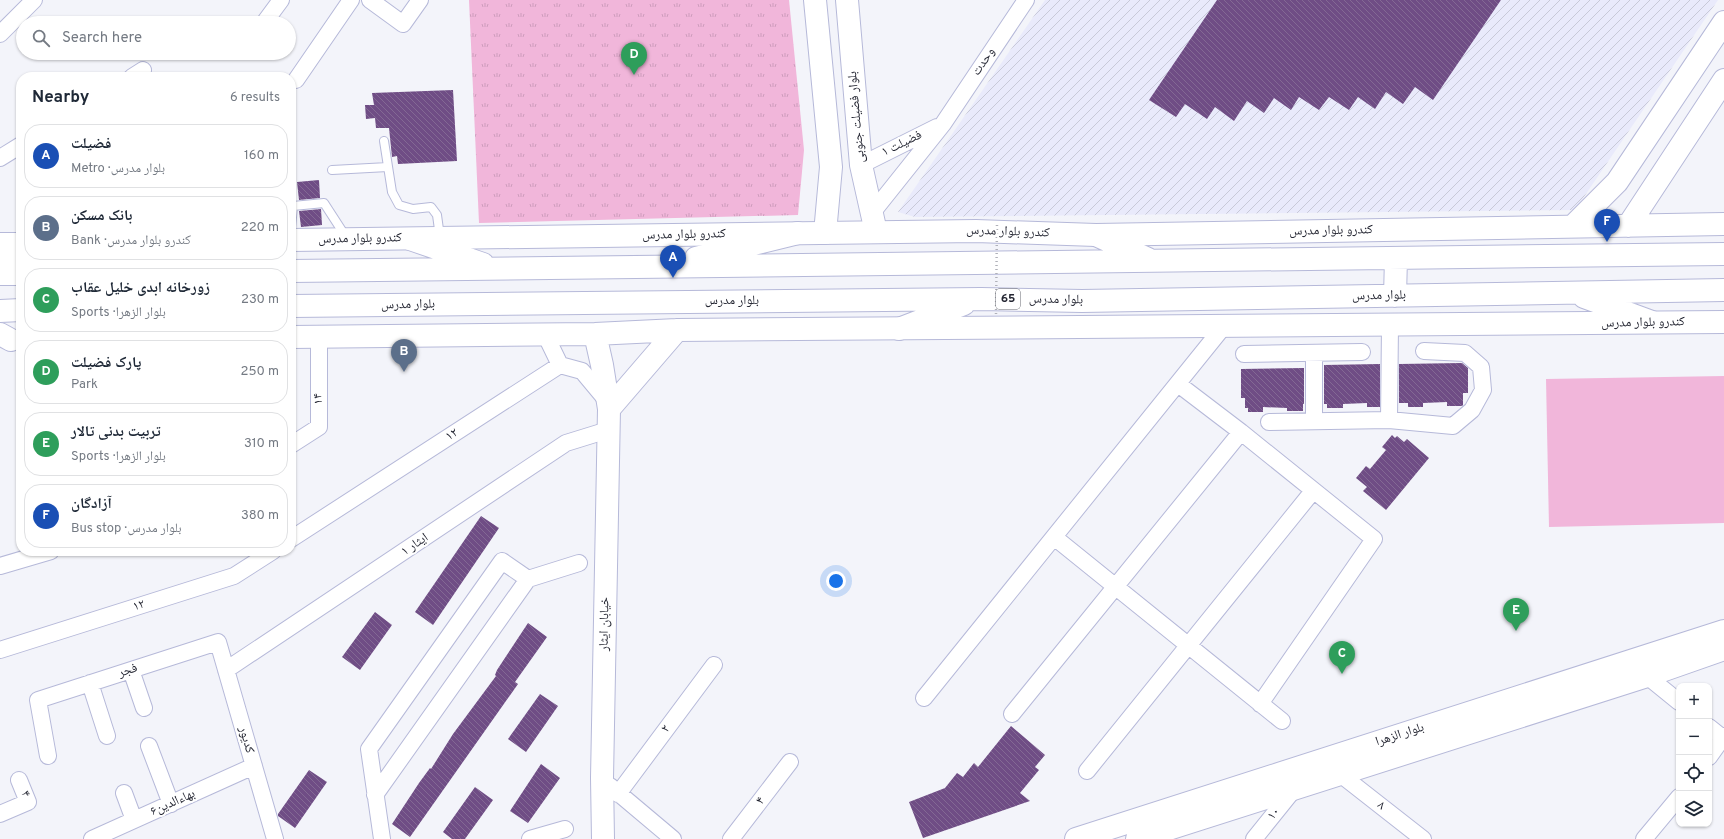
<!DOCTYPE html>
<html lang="en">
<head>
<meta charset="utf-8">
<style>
  body { margin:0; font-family:Overpass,"Noto Naskh Arabic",sans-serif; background:#f6f6f7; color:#1f2937 }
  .controls { position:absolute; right:12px; bottom:12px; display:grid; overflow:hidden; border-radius:8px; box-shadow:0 1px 3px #0004 }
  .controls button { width:36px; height:36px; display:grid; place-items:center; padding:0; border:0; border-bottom:1px solid #e0e1e3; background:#fff; color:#1f2937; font:20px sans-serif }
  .you { position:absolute; left:836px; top:581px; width:14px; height:14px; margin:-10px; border:3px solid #fff; border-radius:50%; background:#1a73e8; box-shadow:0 0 0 6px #1a73e833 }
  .badge { display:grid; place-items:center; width:26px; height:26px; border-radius:50%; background:#d93025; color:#fff; font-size:13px; font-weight:700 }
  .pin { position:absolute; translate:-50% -33px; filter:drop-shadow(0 1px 2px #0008) }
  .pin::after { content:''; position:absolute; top:21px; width:14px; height:12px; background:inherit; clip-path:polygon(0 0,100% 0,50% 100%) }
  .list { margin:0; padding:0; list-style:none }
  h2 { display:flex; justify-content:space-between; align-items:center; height:52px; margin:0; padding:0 16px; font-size:17px }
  h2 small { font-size:13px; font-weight:400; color:#747a83 }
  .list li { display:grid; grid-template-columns:26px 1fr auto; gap:12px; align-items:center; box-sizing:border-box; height:64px; margin:0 8px 8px; padding:0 8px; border:1px solid #e0e1e3; border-radius:16px }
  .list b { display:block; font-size:15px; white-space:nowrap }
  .list p { margin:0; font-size:13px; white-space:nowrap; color:#747a83 }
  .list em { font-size:13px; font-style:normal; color:#747a83 }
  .icon { flex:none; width:22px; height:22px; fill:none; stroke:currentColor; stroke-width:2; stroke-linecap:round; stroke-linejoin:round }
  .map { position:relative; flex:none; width:1724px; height:839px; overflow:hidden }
  .search { position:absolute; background:#fff; box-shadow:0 1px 3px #0004; left:16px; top:16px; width:280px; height:44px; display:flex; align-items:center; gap:10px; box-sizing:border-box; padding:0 14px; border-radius:22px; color:#747a83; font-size:15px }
  .panel { position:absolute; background:#fff; box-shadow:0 1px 3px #0004; left:16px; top:72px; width:280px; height:484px; border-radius:16px }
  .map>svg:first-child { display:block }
</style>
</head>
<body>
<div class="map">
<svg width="1724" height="839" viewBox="0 0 1724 839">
  <defs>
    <pattern id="industrial-furrows" width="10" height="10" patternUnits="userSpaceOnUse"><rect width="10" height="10" fill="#e9eafb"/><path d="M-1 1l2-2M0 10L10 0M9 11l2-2" fill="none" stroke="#c8c9d8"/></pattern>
    <pattern id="park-tufts" width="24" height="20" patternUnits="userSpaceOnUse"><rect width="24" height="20" fill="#f1b6da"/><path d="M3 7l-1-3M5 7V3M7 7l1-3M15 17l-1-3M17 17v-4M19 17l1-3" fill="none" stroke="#ce9cbc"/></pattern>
    <pattern id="building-back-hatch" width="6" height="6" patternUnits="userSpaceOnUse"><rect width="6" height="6" fill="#6f4d85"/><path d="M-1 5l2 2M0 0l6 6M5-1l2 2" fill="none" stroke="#836994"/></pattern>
  </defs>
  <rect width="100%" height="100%" fill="#f3f4fa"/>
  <path fill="url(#industrial-furrows)" d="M1045,0H1718L1575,210L915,217L898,212Z"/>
  <path fill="url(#park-tufts)" d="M469,0H789L804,150L798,215L479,223Z"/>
  <path fill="#f1b6da" d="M1724,376V523L1549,527L1546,379Z"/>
  <path fill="url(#building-back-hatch)" d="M1217,0H1501L1433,100L1415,87L1403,104L1386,92L1375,109L1358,97L1349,110L1329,97L1319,110L1299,97L1291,110L1274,98L1264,113L1247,101L1234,121L1215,107L1207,119L1185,104L1176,117L1149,100Z
    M453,90L457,161L398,164L397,156L392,157L389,128H376L375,118L366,119L365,105H374L372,93Z
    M319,180L320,198L299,200L297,182Z
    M321,209L322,225L301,227L299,211Z
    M1462,363L1468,368V393H1463V405L1462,406H1447V402L1423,403V407H1408V403H1399V364Z
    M1380,364V407H1367V403L1343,404V408H1327V404H1324V365Z
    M1304,368V404H1303V411H1287V408L1263,407V412H1248V408H1245V398H1241V369Z
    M1392,435L1395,438L1397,436L1404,442L1407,439L1429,458L1386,510L1363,491L1367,487L1356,478L1366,466L1370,469L1386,450L1382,447Z
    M481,516L499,528L433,625L415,612Z
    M375,612L392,625L360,670L342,657Z
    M528,623L547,637L515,682L518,684L410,837L392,824L419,783L430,768L431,769L453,734L496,676L495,675L497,670Z
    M540,694L558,706L526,752L508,739Z
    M1011,726L1045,755L1035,767L1039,770L1020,793L1030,801L923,838L909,802L945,788L957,773L963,777L974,763L978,767Z
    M541,764L560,778L528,823L510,811Z
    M309,770L327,782L295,828L278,816V814Z
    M475,787L493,800L465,839H452L443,832Z"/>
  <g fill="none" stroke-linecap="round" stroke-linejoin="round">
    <defs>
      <path id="service" d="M384,141L392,192L399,205L413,209L431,207L437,215L440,237
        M332,170L388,167
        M291,229L293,206L324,203L346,237"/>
      <path id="minor" d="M370,0L403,24L420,0
        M264,23L281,0
        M0,34L34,0
        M132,77L143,70
        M296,80L351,0
        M0,158L21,145
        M861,165L937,127
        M872,213L943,124L1026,0
        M545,334L560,365
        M1314,353V421
        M1244,354L1362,352
        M1178,384L1241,432L1374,539L1260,704
        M1389,420L1390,325
        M1269,422L1389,420L1453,426L1472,410L1483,390L1481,367L1465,353L1424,351
        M291,445L319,427V337
        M1054,537L1282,721
        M291,539L560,365L582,371L607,401
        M0,566L51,551
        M528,579L579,563
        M0,650L234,576L273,551
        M131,670L144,708
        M226,670L566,443L608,430
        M1647,676L1679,702
        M90,683L107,736
        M924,698L1224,326
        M1012,714L1241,432
        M1709,727L1724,739
        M149,746L171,804
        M48,756L38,700L218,642L275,839
        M1709,757L1724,736
        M1087,771L1313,491
        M1340,774L1423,839
        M610,786L673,839
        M124,793L134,820
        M618,794L714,665
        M375,795L528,579L502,561L369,749L382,839
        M0,814L28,802L19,780
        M92,839L254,766
        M530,839L565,829
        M731,839L790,762
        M1254,839L1295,788
        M1644,839L1679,797"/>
      <path id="secondary" d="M1573,226L1617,182L1724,22
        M1628,226L1724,80
        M291,240L976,231L1096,235L1724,224
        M0,244H21
        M595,334L602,365L609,409L602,778L603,839
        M291,337L595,334L677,330L1724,322
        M609,409L677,330
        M1076,839L1724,631
        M1137,839L1647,676L1724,649"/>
      <path id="primary" d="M815,0L831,167L825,233
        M847,0L861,165L876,232
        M1096,235L1148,259
        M410,239L483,264
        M0,256L21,261
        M696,258L798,233
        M291,271L1724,254
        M0,274H21
        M1395,296L1396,258
        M1584,297L1652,322
        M291,306L981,299L1082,301L1724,290
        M0,311L21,310
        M899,329L964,304
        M0,334L11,340"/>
    </defs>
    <use href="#service" stroke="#b6b9d9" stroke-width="10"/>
    <use href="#minor" stroke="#b6b9d9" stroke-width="18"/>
    <use href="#secondary" stroke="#b6b9d9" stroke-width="24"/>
    <use href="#primary" stroke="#b6b9d9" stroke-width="24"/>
    <use href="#service" stroke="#fff" stroke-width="8"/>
    <use href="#minor" stroke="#fff" stroke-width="16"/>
    <use href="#secondary" stroke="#fff" stroke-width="22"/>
    <use href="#primary" stroke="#fff" stroke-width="22"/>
    <path stroke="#b0b1b9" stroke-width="2.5" stroke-dasharray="1 3" stroke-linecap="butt" d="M996,314L997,223"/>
  </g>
  <g text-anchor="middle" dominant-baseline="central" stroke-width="4" stroke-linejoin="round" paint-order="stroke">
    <rect fill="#fff" stroke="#666870" stroke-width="1" x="996" y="289" width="24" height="20" rx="3"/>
    <g font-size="12" font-weight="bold" fill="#252733">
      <text x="1008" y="299">65</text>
    </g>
    <g font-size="13" fill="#252733" stroke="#fff">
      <text transform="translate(984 62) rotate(-56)">وحدت</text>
      <text transform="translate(857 117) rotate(-95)">بلوار فضیلت جنوبی</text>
      <text transform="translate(902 144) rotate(-26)">فضیلت ۱</text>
      <text transform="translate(1331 231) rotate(-1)">کندرو بلوار مدرس</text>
      <text transform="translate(1008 232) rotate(2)">کندرو بلوار مدرس</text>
      <text transform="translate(684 235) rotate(-1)">کندرو بلوار مدرس</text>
      <text transform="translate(360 239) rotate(-1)">کندرو بلوار مدرس</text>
      <text transform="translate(1379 296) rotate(-1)">بلوار مدرس</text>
      <text transform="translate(1056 300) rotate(1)">بلوار مدرس</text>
      <text x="732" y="301">بلوار مدرس</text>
      <text transform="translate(408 305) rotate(-1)">بلوار مدرس</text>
      <text transform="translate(1643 323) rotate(-1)">کندرو بلوار مدرس</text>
      <text transform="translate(319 399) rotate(-90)">۱۴</text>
      <text transform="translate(452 435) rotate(-33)">۱۲</text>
      <text transform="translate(415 545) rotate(-34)">ایثار ۱</text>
      <text transform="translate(139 606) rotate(-17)">۱۲</text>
      <text transform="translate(605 624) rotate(-89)">خیابان ایثار</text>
      <text transform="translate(128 671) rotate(-18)">فجر</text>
      <text transform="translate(666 729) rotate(-53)">۲</text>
      <text transform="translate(1400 735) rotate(-18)">بلوار الزهرا</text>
      <text transform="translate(246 740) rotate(74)">کدیور</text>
      <text transform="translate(25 794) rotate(68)">۴</text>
      <text transform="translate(761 801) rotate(-52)">۴</text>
      <text transform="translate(173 803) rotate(-24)">۶بهاءالدين</text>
      <text transform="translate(1381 806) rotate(38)">۸</text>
      <text transform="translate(1274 814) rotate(-51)">۱۰</text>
    </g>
  </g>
</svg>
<div class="controls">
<button>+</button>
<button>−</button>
<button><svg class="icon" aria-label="locate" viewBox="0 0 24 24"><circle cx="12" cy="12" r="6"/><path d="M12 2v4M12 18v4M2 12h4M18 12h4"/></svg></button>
<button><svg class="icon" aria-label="layers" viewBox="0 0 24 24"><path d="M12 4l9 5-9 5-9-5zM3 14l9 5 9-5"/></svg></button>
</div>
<div class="you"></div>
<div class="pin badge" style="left:673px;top:278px;background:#1a4fb4">A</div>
<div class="pin badge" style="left:404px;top:372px;background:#5c6f8a">B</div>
<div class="pin badge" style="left:1342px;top:674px;background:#2e9e5b">C</div>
<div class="pin badge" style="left:634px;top:75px;background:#2e9e5b">D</div>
<div class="pin badge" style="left:1516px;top:631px;background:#2e9e5b">E</div>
<div class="pin badge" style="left:1607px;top:242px;background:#1a4fb4">F</div>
<div class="search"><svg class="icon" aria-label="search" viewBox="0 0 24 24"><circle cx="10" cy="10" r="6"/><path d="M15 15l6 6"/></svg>Search here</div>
<section class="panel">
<h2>Nearby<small>6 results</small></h2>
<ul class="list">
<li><span class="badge" style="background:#1a4fb4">A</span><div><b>فضیلت</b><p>Metro · بلوار مدرس</p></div><em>160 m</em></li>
<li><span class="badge" style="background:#5c6f8a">B</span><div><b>بانک مسکن</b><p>Bank · کندرو بلوار مدرس</p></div><em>220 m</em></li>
<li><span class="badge" style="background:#2e9e5b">C</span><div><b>زورخانه ابدی خلیل عقاب</b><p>Sports · بلوار الزهرا</p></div><em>230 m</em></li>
<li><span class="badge" style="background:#2e9e5b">D</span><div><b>پارک فضیلت</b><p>Park</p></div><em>250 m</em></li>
<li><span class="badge" style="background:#2e9e5b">E</span><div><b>تربیت بدنی تالار</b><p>Sports · بلوار الزهرا</p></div><em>310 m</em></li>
<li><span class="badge" style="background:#1a4fb4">F</span><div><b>آزادگان</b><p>Bus stop · بلوار مدرس</p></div><em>380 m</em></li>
</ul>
</section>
</div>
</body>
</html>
